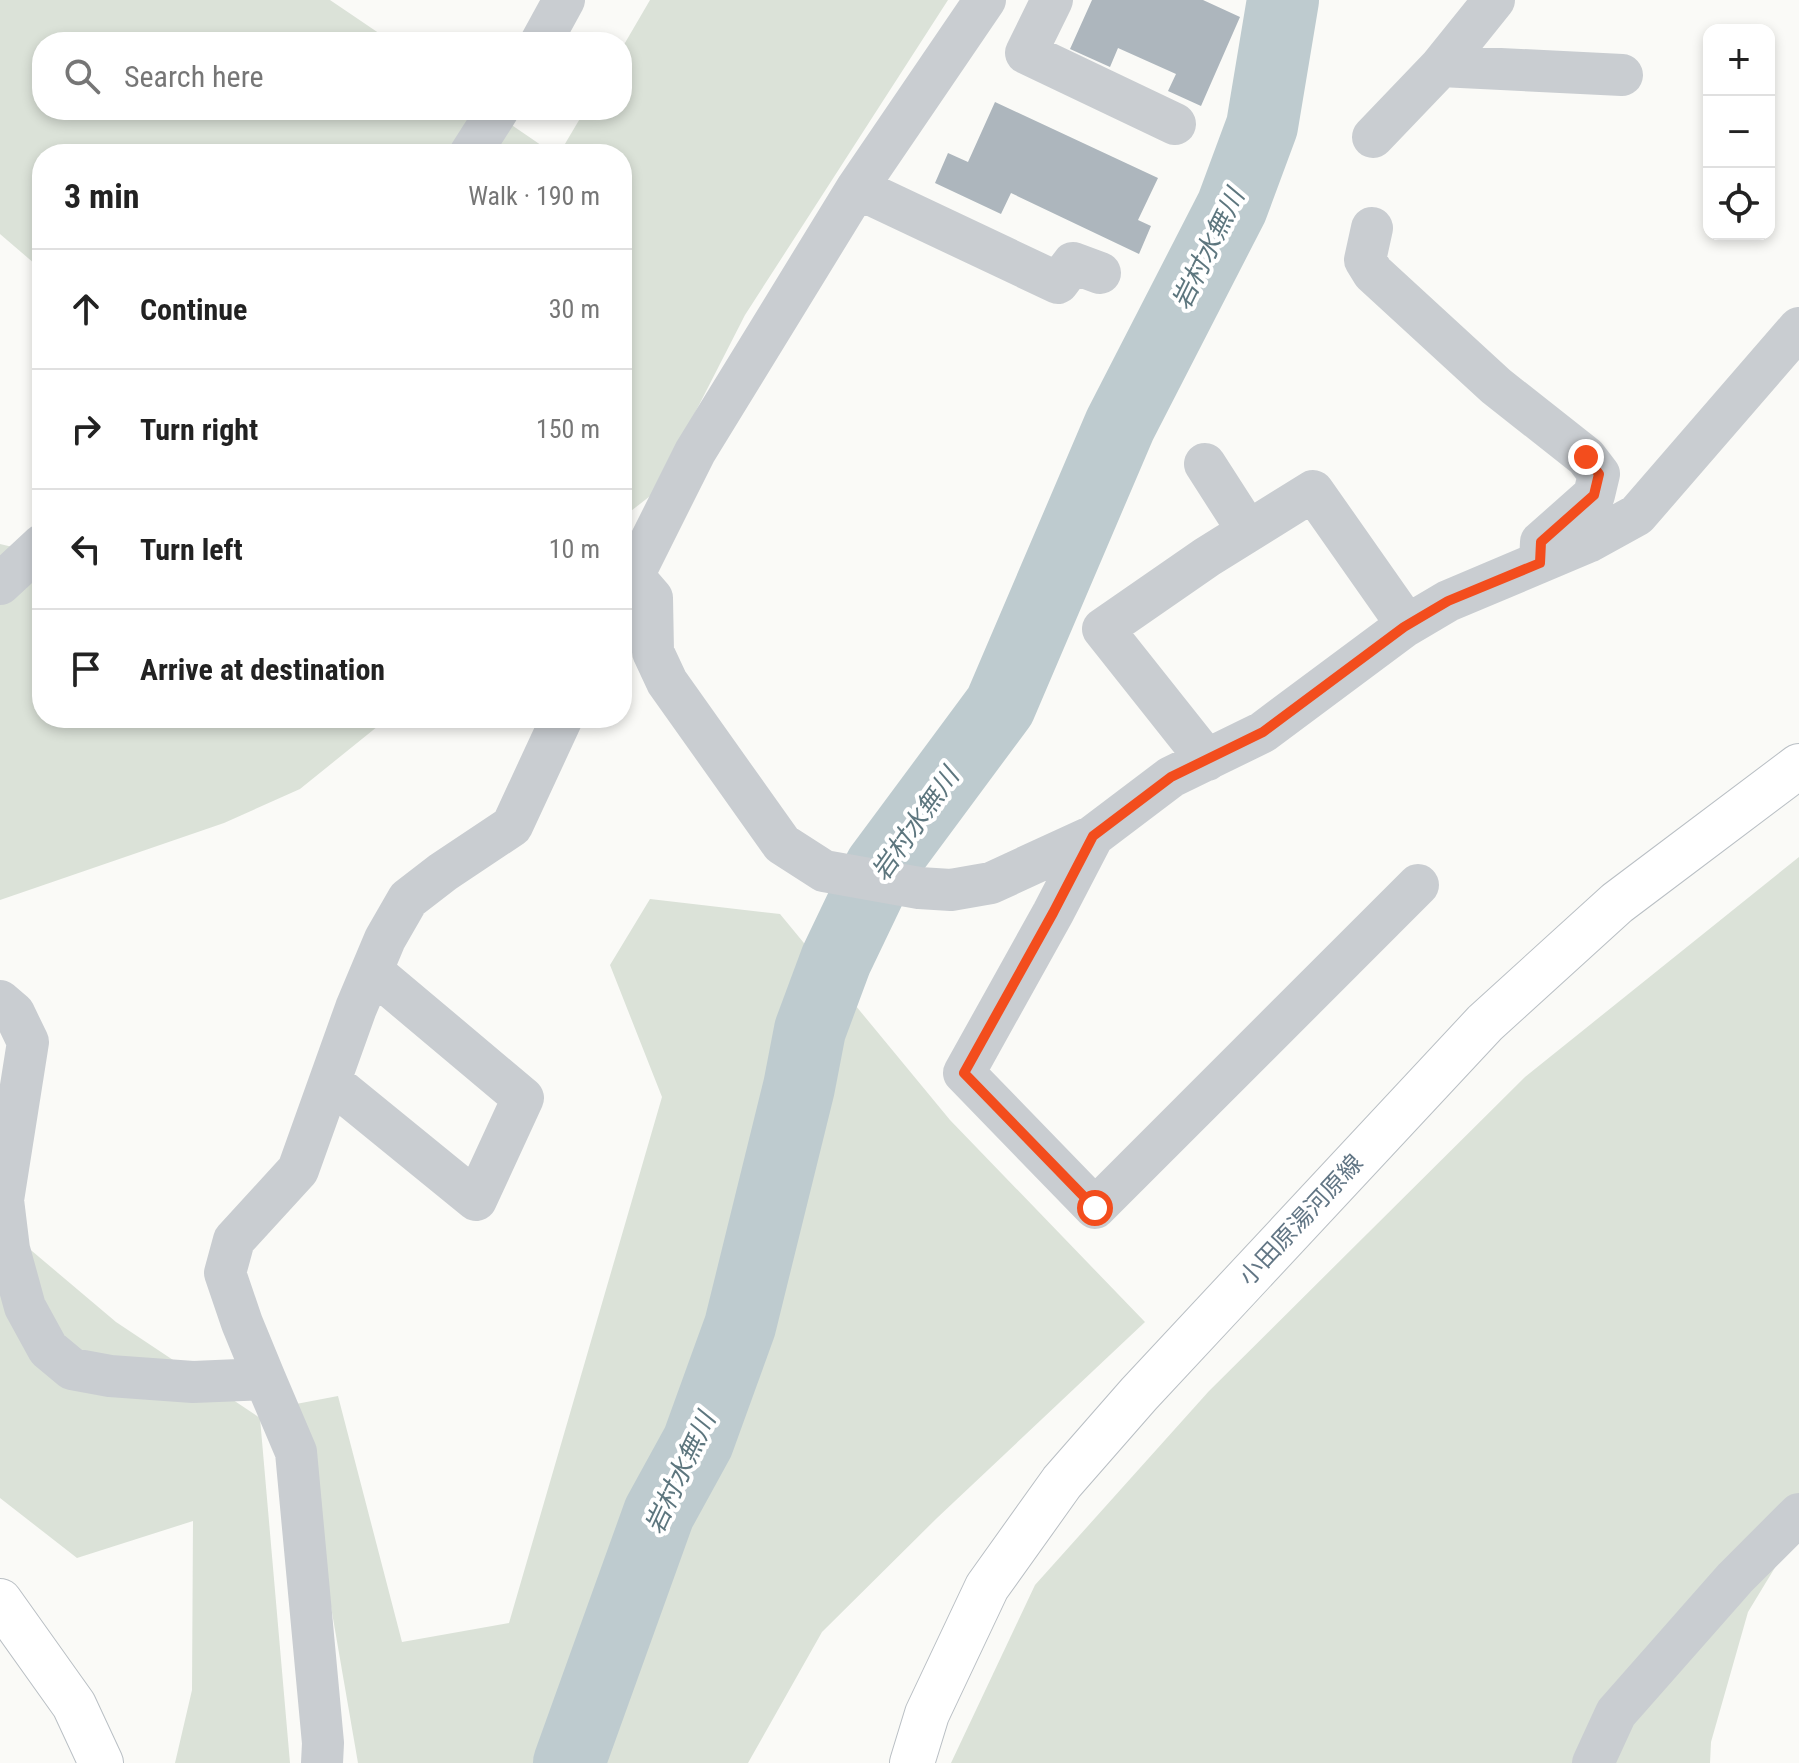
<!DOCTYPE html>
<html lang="en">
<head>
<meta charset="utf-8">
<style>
  body { margin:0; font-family:"Roboto Condensed","Noto Sans JP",sans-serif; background:#f6f6f6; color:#222 }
  .controls { position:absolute; right:24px; top:24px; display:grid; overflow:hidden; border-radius:16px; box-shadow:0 4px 12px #0003 }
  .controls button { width:72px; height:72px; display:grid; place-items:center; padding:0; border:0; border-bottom:2px solid #e0e0e0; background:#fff; color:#222; font:40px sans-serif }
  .stop { position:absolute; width:24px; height:24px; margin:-18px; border:6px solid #f34d1d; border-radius:50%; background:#fff }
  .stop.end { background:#f34d1d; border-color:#fff; box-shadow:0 2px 8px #0008 }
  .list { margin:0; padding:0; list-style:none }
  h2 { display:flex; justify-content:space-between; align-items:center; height:104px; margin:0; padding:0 32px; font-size:34px }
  h2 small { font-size:26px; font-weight:400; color:#767676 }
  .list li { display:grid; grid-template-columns:52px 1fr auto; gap:24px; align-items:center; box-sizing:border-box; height:120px; padding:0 32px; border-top:2px solid #e0e0e0 }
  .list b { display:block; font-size:30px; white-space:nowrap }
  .list em { font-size:26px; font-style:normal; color:#767676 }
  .icon { flex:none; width:44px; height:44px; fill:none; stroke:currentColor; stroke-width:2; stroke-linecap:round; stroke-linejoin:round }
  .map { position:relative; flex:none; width:1799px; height:1763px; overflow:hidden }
  .search { position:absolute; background:#fff; box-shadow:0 4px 12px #0003; left:32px; top:32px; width:600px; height:88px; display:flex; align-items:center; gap:20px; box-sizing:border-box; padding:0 28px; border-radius:32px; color:#767676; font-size:30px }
  .panel { position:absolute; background:#fff; box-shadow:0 4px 12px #0003; left:32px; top:144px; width:600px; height:584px; border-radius:32px }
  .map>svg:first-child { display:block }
</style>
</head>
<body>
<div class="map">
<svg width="1799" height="1763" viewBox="0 0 1799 1763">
  <rect width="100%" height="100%" fill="#fafaf7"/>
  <path fill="#dbe2d8" d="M0,0H330L392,42H42V110H490L554,154H42V270L0,234Z
    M650,0H948L745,315L654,493L622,518V154H559L585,110H622V48Z
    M0,544L42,554V718H388L300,789L224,823L0,900Z
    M1799,857V1528L1748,1612L1711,1742L1710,1763H951L1035,1585L1209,1391L1525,1077Z
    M650,899L780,914L950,1120L1145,1322L937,1518L822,1632L748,1763H358L296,1404L338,1396L402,1642L509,1623L662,1097L610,965Z
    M0,1224L116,1322L260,1418L290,1763H175L192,1690L193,1521L77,1558L0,1498Z"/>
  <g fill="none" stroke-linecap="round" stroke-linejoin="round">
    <path stroke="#becbcf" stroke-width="72" d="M569,1763L659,1513L698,1442L740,1326L799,1087L810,1030L836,960L880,868L1000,706L1120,425L1232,207L1262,126L1283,0"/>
  </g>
  <path fill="#adb6bd" d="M1092,0H1203L1240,17L1201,106L1168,91L1176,74L1118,48L1110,67L1070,49Z
    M995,102L1158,178L1138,220L1151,226L1139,254L1011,193L1001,214L935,183L948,153L968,162Z"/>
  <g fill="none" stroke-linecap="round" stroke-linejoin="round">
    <defs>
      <path id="secondary" d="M0,1601L74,1705L101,1763
        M912,1763L927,1714L987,1587L1062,1482L1139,1394L1485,1023L1617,903L1799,766"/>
    </defs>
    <use href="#secondary" stroke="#b9bfc4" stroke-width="46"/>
    <path stroke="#c9cdd1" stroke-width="42" d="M1052,0L1026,53L1175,124
      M541,42L564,0
      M1441,66L1494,0
      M1373,137L1441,66L1622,75
      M470,154L498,110
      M857,188L1058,283L1073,263L1100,273
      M1372,228L1365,260L1373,273L1496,386L1586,457L1599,474L1594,495L1541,542L1540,562
      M1205,464L1248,531
      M633,576L652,598L653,652L667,682L782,844L824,871L919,888L951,890L991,883L1093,836L1171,777L1263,732L1404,627L1448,601L1588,542L1637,515L1799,328
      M0,584L42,545
      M622,592L633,576L695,452L857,188L985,0
      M1207,760L1103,629L1207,557L1313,491L1407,625
      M1093,836L1053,913L964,1073L1095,1208L1418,885
      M0,1001L14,1013L28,1042L3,1200L9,1249L25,1307L48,1349L72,1369L110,1376L193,1382L265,1379L242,1323L225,1273L234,1240L298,1170L356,1008L385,939L408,899L443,872L512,826L562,718
      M330,1081L476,1200L523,1098L372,971
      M265,1379L296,1452L323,1743L322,1763
      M1593,1763L1616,1713L1735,1578L1799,1514"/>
    <use href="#secondary" stroke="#fff" stroke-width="44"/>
  </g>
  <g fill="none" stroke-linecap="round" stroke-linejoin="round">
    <path stroke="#f34d1d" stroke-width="10" d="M1095,1208L964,1073L1053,913L1093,836L1171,777L1263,732L1404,627L1448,601L1540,563L1541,542L1594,495L1599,474L1586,457"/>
  </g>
  <g text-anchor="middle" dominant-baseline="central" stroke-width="8" stroke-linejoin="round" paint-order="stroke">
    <g font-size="24" fill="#627685" stroke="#fff">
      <text transform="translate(1301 1220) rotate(-47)">小田原湯河原線</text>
    </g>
    <g font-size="26" font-style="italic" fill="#5d767e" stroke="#fff">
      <text transform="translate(1208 249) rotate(-64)">岩村水無川</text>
      <text transform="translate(915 824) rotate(-55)">岩村水無川</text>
      <text transform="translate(680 1473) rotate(-65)">岩村水無川</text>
    </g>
  </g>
</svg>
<div class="controls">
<button>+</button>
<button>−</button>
<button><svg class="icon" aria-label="locate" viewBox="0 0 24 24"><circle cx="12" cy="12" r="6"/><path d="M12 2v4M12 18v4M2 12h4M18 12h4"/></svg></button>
</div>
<div class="stop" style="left:1095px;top:1208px"></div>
<div class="stop end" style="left:1586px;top:457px"></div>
<div class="search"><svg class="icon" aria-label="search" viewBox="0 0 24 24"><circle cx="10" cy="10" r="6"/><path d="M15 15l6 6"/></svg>Search here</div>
<section class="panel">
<h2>3 min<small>Walk · 190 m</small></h2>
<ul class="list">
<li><svg class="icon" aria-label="ahead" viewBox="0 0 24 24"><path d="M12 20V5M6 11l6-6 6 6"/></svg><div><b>Continue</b></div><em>30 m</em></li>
<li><svg class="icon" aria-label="right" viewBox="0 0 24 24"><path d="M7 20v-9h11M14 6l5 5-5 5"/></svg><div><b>Turn right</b></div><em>150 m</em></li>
<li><svg class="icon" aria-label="left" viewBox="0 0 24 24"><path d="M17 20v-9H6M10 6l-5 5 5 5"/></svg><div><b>Turn left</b></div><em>10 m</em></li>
<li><svg class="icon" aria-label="arrive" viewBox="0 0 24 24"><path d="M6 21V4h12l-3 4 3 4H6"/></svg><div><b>Arrive at destination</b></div></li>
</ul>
</section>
</div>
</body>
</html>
